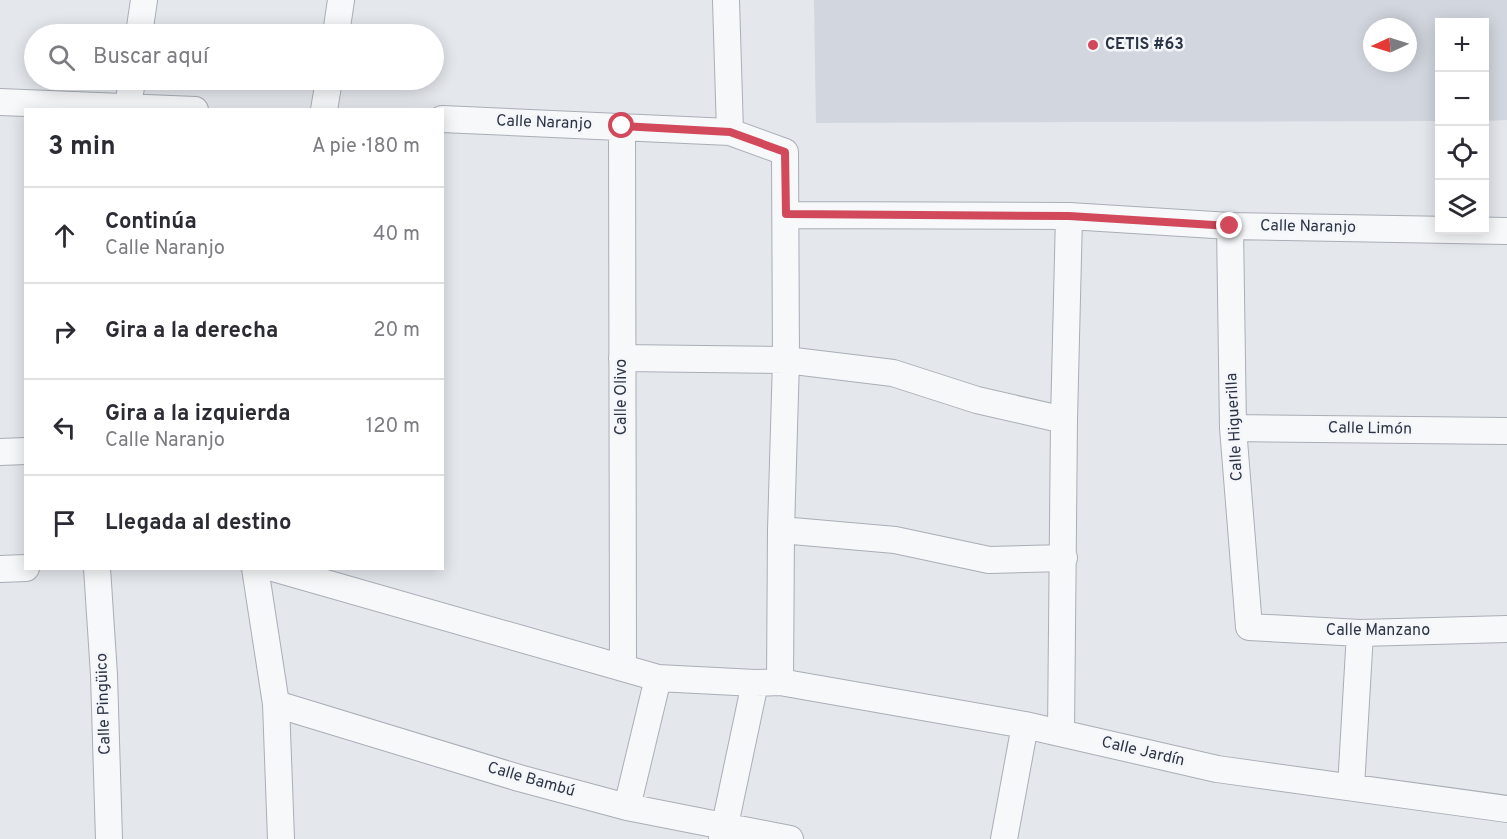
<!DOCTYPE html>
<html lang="es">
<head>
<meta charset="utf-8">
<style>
  body { margin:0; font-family:Overpass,sans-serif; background:#f7f7f7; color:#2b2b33 }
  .controls { position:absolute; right:18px; top:18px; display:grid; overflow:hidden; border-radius:0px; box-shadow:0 3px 15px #0003 }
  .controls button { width:54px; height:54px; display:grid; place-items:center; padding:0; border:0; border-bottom:2px solid #e1e1e2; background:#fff; color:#2b2b33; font:30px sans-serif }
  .compass { position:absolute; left:1363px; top:18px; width:54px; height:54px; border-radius:50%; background:#fff; box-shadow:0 3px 15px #0003; rotate:266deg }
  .stop { position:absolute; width:18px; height:18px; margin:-14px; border:4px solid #d1495b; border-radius:50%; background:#fff }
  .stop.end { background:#d1495b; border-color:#fff; box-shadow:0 2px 6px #0008 }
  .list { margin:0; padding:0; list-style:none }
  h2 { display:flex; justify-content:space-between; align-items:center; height:78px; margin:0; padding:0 24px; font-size:26px }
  h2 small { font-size:20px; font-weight:400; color:#7c7c81 }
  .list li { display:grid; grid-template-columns:39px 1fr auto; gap:18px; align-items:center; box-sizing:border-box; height:96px; padding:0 24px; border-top:2px solid #e1e1e2 }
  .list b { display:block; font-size:22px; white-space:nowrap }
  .list p { margin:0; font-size:20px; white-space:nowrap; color:#7c7c81 }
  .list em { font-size:20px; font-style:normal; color:#7c7c81 }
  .icon { flex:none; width:33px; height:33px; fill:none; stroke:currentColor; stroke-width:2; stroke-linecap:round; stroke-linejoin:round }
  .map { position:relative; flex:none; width:1507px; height:839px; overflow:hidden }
  .search { position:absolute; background:#fff; box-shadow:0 3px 15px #0003; left:24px; top:24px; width:420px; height:66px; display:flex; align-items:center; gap:15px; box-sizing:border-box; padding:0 21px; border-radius:33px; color:#7c7c81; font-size:22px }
  .panel { position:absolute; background:#fff; box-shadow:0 3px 15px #0003; left:24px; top:108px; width:420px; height:462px; border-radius:0px }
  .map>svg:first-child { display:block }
</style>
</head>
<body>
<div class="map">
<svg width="1507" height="839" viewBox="0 0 1507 839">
  <rect width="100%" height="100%" fill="#e4e7ec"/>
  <path fill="#d2d6de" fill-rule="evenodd" d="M814,0H1507V120L1485,121L1484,22H1440L1439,121L816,123ZM1372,27H1408V63H1372Z"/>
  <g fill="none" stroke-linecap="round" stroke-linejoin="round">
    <defs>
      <path id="street" d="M726,0L730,132
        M139,34L144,0
        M336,34L341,0
        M0,102L195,110
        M128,107L132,80
        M324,110L329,80
        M442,119L730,132L785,152L786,360L781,530L780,682
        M622,126L623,667
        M786,215L1069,216L1230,226L1507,231
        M1230,226L1233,428L1249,627L1360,633L1507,629
        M622,358L786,360L893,373L977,400L1064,420
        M1233,428L1507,431
        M0,452L26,451
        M781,530L895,540L989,560L1064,558
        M97,568L104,675L109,839
        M255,568L276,704L281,839
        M273,568L658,678L755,683L780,682L1025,725L1217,769L1507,809
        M0,569L26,568
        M276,704L519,778L627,807L790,839
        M1061,733L1064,420L1069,216
        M1351,787L1360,633
        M627,807L658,678
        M722,839L755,683
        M1004,839L1025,725"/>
    </defs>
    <use href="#street" stroke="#a9aeb7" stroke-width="28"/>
    <use href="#street" stroke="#f7f8fa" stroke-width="26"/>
  </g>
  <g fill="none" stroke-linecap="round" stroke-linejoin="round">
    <path stroke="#d1495b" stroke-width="8" d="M622,126L730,132L785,152L786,214L1069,216L1230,226"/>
  </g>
  <circle fill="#d1495b" stroke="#f4f6f9" stroke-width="2" cx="1093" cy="45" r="6"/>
  <g text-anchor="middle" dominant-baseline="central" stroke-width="5" stroke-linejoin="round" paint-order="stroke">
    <g font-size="16" font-weight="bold" fill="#2b3445" stroke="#f4f6f9" text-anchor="start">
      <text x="1105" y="45">CETIS #63</text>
    </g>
    <g font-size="16" fill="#2b3445" stroke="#f4f6f9">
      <text transform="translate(544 123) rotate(2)">Calle Naranjo</text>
      <text transform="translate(1308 227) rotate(1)">Calle Naranjo</text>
      <text transform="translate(622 397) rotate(-90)">Calle Olivo</text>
      <text transform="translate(1235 427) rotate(-93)">Calle Higuerilla</text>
      <text transform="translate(1370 429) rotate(1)">Calle Limón</text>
      <text x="1378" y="631">Calle Manzano</text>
      <text transform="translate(104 704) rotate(-92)">Calle Pingüico</text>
      <text transform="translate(1143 752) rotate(13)">Calle Jardín</text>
      <text transform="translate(531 780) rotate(16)">Calle Bambú</text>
    </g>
  </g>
</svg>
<div class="controls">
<button>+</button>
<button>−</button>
<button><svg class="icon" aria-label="locate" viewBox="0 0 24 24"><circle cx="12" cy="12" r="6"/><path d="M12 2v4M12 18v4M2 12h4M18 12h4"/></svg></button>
<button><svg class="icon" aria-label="layers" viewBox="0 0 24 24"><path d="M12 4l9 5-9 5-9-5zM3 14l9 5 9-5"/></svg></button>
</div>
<svg class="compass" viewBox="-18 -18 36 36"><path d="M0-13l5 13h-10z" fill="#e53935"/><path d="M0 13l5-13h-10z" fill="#7c7c81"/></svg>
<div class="stop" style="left:622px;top:126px"></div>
<div class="stop end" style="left:1230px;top:226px"></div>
<div class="search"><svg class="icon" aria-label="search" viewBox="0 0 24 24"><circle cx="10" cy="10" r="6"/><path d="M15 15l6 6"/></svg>Buscar aquí</div>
<section class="panel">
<h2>3 min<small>A pie · 180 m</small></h2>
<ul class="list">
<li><svg class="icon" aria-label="ahead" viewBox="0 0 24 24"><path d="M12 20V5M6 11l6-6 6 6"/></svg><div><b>Continúa</b><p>Calle Naranjo</p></div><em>40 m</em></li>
<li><svg class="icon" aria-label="right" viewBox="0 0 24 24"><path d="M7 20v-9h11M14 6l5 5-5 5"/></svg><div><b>Gira a la derecha</b></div><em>20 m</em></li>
<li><svg class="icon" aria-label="left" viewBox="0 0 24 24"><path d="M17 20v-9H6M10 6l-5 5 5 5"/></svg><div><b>Gira a la izquierda</b><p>Calle Naranjo</p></div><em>120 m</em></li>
<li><svg class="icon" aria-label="arrive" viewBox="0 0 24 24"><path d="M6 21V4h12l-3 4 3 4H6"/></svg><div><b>Llegada al destino</b></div></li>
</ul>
</section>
</div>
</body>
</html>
